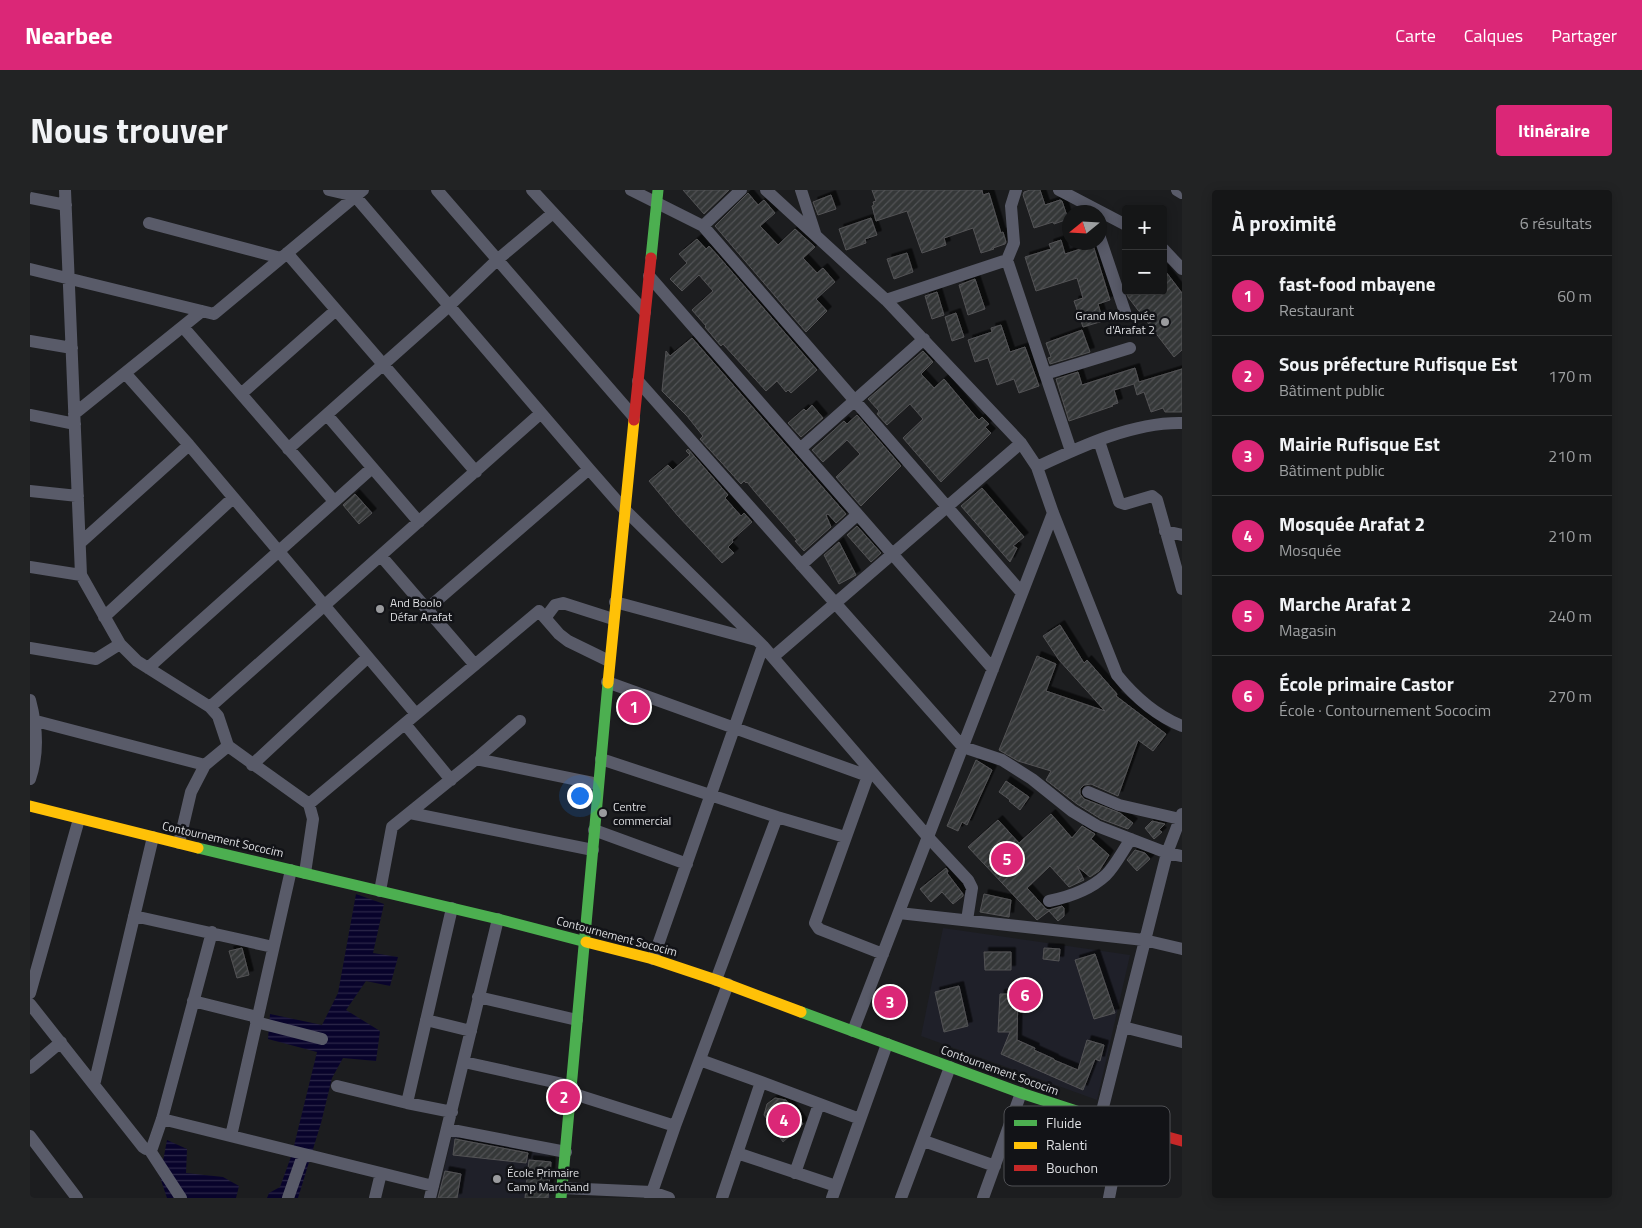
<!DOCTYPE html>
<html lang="fr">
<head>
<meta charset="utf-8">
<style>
  body { margin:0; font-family:"Titillium Web",sans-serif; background:#222324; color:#f1f3f6 }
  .controls { position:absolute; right:15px; top:15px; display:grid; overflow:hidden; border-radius:5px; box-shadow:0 2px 12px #0003 }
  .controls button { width:45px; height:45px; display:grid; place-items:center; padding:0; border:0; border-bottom:1px solid #343536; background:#151617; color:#f1f3f6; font:25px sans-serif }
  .compass { position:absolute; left:1032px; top:15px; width:45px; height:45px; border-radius:50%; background:#151617; box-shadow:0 2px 12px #0003; rotate:252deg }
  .you { position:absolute; left:549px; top:605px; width:18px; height:18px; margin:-12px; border:4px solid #fff; border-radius:50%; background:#1a73e8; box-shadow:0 0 0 8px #1a73e833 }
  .badge { display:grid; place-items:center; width:32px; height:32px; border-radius:50%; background:#db2777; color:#fff; font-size:16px; font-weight:700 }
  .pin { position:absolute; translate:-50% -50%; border:2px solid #fff; box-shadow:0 1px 5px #0006 }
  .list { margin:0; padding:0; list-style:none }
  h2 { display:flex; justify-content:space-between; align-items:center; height:65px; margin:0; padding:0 20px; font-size:21px }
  h2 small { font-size:16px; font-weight:400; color:#9d9fa1 }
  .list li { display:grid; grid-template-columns:32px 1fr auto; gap:15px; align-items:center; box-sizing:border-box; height:80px; padding:0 20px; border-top:1px solid #343536 }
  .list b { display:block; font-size:19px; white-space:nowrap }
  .list p { margin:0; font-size:16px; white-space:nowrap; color:#9d9fa1 }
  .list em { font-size:16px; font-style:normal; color:#9d9fa1 }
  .map { position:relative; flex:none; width:1152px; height:1008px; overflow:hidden; border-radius:5px }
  header { display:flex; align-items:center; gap:30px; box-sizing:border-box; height:70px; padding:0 25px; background:#db2777; color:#fff }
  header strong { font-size:24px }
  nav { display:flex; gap:28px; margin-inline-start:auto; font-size:18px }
  .intro { display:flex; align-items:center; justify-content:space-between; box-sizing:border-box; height:120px; padding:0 30px }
  h1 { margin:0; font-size:35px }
  .button { padding:12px 22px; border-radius:5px; background:#db2777; color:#fff; font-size:18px; font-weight:700 }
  main { display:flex; gap:30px; padding:0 30px }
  aside { flex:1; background:#151617; border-radius:5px; box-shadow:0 2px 12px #0003 }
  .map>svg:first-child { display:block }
</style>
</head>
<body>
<header>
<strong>Nearbee</strong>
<nav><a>Carte</a><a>Calques</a><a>Partager</a></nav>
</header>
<div class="intro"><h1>Nous trouver</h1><a class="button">Itinéraire</a></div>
<main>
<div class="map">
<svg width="1152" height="1008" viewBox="0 0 1152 1008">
  <defs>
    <pattern id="water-rules" width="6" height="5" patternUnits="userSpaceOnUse" patternTransform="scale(1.25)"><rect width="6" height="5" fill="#08032b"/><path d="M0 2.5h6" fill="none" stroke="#2c2749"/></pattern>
    <pattern id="building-hatch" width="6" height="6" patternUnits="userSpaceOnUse" patternTransform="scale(1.25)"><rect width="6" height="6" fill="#353739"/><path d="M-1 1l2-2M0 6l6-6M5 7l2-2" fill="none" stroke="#525455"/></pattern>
    <filter id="shadow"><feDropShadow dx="4.5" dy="-4.5" stdDeviation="0" flood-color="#0009"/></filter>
  </defs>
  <rect width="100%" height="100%" fill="#1c1d1f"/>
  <path fill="#1f2029" d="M913,738L1100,765L1067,910L891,846Z
    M423,942L503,956L524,969L520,1008H407Z"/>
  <path fill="url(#water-rules)" d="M326,704L354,714L343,763L368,767L360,796L336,791L316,820L350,841L346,871L313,868L302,888L291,933L268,1008H237L239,1003L250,997L262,964L287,862L238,849L240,824L292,835L308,803Z
    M137,950L157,959L156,983L193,987L209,996L206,1008H137L130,987Z"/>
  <path fill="url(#building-hatch)" stroke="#535355" filter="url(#shadow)" d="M653,0H699L674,24Z
    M842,0H952L953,5L959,3L971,43L973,42L976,52L975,54L963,58L964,59L951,63L943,38L914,48L916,55L892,63L877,21L846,31L842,16L844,15L843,12L846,11Z
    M1000,0H1010L1015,15L1030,10L1032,11L1038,29L1024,34L1023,32L1004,38L993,5L994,2Z
    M718,3L728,15L734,10L745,23L730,36L748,55L765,39L785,57L773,68L787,83L793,78L805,92L786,109L797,121L776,142L685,36Z
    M801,5L806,19L788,25L783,12Z
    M841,28L847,45L835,49L836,53L816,60L809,39Z
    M667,49L676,59L679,56L689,67L787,180L761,203L758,200L756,202L747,191L736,201L693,154L691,156L675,137L676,136L662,120L683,101L669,85L652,101L640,89L657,73L649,64Z
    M1031,50L1035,64L1063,55L1080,110L1068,114L1073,131L1053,137L1044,111L1053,108L1047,88L1006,101L995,67L1021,59L1019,54Z
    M877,63L883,82L864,89L857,69Z
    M1133,78L1152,103V160L1144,167L1098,107L1097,101H1133Z
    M945,89L955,119L938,125L929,95Z
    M907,102L914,125L902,129L895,106Z
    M926,123L934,147L922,151L915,127Z
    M971,135L980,162L995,157L1009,196L989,203L984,189L967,195L958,168L945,172L938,150L962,142L961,138Z
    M1052,140L1060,162L1020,174L1018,168L1021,167L1016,153Z
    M662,148L816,324L806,333L798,324L796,325L801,337L774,361L765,351L767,350L725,302L717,292L716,293L714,291L711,294L670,249L673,246L657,226L632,201L636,161L640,166Z
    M893,161L903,172L891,184L904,198L914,189L945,226L949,230L952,227L959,234L955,237L961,243L911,292L873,248L893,229L880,214L857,235L847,224L849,221L838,209Z
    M1105,178L1109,192L1152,179V222H1135L1133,218L1121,222L1114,202L1107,205L1104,194L1084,200L1088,213L1082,215L1083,216L1039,231L1026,189L1048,182L1052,195Z
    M782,215L793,228L771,247L758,233L774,219L776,221Z
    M827,225L871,276L831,316L806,287L830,264L817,250L793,272L782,260L814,231L817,234Z
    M658,259L698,305L695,308L711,326L714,323L722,332L702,350L703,352L698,357L704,363L692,373L648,326L619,291L638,275L643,280L660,265L656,261Z
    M952,298L994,347L983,356L987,358L980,372L931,316Z
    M325,304L342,323L329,334L313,315Z
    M827,336L851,363L841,372L817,345Z
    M809,352L826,385L809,394L794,365Z
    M1030,435L1054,473L1057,470L1087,504L1086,506L1136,544L1123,561L1108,550L1088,606L1061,594L1054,595L1050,599V604L1054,609L1090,623L1103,633L1098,639L1071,629L1047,614L1016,590L1021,581L988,571L969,560L1007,466L1026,474L1016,501L1075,521L1029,470L1013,446Z
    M946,570L962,580L937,635L932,632L928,641L917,636Z
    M976,591L999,607L990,620L979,611L980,610L969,602Z
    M1021,624L1042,648L1052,636L1065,644L1061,649L1079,665L1069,681L1060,687L1047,676L1054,690L1039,697L1020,676L997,698L1016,719L1019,720L1032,716L1034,718V726L1028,731L1019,721L1007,730L938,657L968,630L989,653Z
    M1122,631L1135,634L1129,640L1132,642L1124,649L1115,638Z
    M1105,660L1115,663L1120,669L1107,681L1097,670Z
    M916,678L918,681L917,683L933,704V706L923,714L912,702L901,712L890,699Z
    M954,704L981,710L979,727L950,722Z
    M212,758L219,785L207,788L199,761Z
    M1014,758L1030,759L1029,771L1013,769Z
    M954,762H981V780H955Z
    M1065,764L1085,823L1064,829L1045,770Z
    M929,796L938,836L914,842L905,802Z
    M970,804H988L987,850L1005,858L1004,860L1024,869V870L1048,880L1057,850L1074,855L1070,871L1065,869L1053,900L971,864L980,842H968Z
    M745,908L756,910L773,934L753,952L734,925L737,914Z
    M425,949L498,963L496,973L423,965Z
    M499,970L521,972L518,1008H495Z
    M415,981L431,984L427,1008H408Z"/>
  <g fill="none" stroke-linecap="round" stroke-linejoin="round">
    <path stroke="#595b69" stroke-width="12" d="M35,0L51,385L90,454L107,471L180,517L188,526L198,556L279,614L283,629L275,683
      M299,0L325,6L559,279L594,319L733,456L898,647L938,690L942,698L937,730
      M407,0L604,227
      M502,0L615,122
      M601,0L673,36L992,403
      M736,0L856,110L991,253L1007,277L1023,323L1087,485C1104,506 1127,526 1152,536
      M771,0L785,43
      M1029,0L1096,35
      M1147,0L1152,3
      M0,8L36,15
      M119,33L251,68
      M673,36L711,0
      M1070,48L1095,122
      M1133,59L1152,79
      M257,63L446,282
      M977,70L1041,261
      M0,79L184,124L333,0
      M619,86L963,479
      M856,110L977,70L984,53L981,16L986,0
      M153,137L304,311
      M0,151L42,158
      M95,183L159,255L386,524
      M1015,184L1100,158
      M608,191L933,557L972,570L1002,589L1042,621L1067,636L1137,663L1152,666
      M211,204L306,120
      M44,224L172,121
      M0,225L45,234
      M297,225L389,332
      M1069,251L1089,312L1095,314L1122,306L1127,310L1152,399
      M258,259L419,116L467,70L523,23
      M770,259L894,149
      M1007,277C1052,256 1103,232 1152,233
      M0,301L48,306
      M1135,341L1152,345
      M50,353L159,255
      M351,366L445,475
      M771,375L827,325
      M0,377L51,385
      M585,412L726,450
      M397,419L559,279
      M74,427L203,308
      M516,427L525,415L533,413L583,429
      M0,458L66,469L90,454
      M743,467L991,253
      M118,478L342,278
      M577,492L838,586
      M0,510C7,536 9,563 0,589
      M180,517L511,223
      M6,531L175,575
      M375,534L421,590
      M446,569L568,594
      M571,569L747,627L815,647
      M222,575L338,467
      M840,580L785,733L789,739L853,764
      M1058,602L1089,615L1150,629
      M279,614L509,421L529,444L538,451L579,471
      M380,623L563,660
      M564,640L657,674
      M149,653L161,602L175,575L198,556
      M350,701L362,637L446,569L490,531
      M1019,711C1039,707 1061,699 1076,685C1086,675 1093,660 1101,649
      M869,723L1114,750L1152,759
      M104,726L243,757
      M623,769L733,456
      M686,790L747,627
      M0,803L49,629
      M448,807L547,830
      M163,811L227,827
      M0,814L113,957L116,959L122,958L132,929L182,742
      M396,830L441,841
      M226,832L292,849
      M1093,837L1152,852
      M823,841L1023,323
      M670,870L731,892L830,929
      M434,872L542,896
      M0,878L31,852
      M64,895L123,647
      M307,896L377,913L422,922
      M541,903L645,936
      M377,913L422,718
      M132,929L403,996
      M1070,929L1137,663L1152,624
      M417,939L536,962
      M0,946L47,1008
      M201,946L261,680
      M894,951L965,976
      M119,959L151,1008
      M707,963L806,996
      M765,983L789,914
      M532,998L622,1002L639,1008
      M258,1008L273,965
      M345,1008L351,983
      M400,1008L468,729
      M620,1008L645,936L698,794
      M692,1008L731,892
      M802,1008L857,854
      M871,1008L920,877
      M953,1008L991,903
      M1079,1008L1093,936"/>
    <path stroke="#4caf50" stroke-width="11" d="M621,68L628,0
      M168,658L468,729L556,752
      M771,822L991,903L1068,928
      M531,1008L578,493"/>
    <path stroke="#ffc107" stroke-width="11" d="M578,493L604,230
      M0,616L168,658
      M556,752L623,769L686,790L771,822"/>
    <path stroke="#c62828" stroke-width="11" d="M604,230L621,68
      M1068,928L1152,951"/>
  </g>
  <g fill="#9a9b9e" stroke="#121317" stroke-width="2">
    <circle cx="1135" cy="132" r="5"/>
    <circle cx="350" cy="419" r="5"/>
    <circle cx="573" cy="623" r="5"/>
    <circle cx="467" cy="989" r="5"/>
  </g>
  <g text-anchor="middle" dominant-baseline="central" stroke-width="5" stroke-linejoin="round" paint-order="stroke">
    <g font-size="12" fill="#dedfe2" stroke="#121317" text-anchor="start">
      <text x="1125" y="125" text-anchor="end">Grand Mosquée<tspan x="1125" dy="14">d'Arafat 2</tspan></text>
      <text x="360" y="412">And Boolo<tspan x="360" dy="14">Défar Arafat</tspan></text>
      <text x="583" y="616">Centre<tspan x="583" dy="14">commercial</tspan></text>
      <text x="477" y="982">École Primaire<tspan x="477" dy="14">Camp Marchand</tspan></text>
    </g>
    <g font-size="12" fill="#dedfe2" stroke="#121317">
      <text transform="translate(193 649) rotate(13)">Contournement Sococim</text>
      <text transform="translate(587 746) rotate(15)">Contournement Sococim</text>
      <text transform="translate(970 880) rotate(20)">Contournement Sococim</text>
    </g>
  </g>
  <rect x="974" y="916" width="166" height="80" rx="8" fill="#121317" stroke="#4f5054" stroke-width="1"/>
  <rect x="984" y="930" width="23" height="6" fill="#4caf50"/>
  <rect x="984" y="952" width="23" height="7" fill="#ffc107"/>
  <rect x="984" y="975" width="23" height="6" fill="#c62828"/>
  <g font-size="14" fill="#dedfe2">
    <text x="1016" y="938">Fluide</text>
    <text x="1016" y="960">Ralenti</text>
    <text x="1016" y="983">Bouchon</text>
  </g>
</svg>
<div class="controls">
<button>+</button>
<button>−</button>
</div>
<svg class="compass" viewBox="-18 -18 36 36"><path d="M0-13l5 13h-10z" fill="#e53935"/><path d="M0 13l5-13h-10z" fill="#9d9fa1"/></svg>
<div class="you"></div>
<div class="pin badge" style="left:604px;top:517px">1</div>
<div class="pin badge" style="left:534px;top:907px">2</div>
<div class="pin badge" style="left:860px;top:812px">3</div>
<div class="pin badge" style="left:754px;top:930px">4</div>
<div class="pin badge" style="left:977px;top:669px">5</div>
<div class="pin badge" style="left:995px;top:805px">6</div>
</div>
<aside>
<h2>À proximité<small>6 résultats</small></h2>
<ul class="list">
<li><span class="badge">1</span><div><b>fast-food mbayene</b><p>Restaurant</p></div><em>60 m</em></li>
<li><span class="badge">2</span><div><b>Sous préfecture Rufisque Est</b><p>Bâtiment public</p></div><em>170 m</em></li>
<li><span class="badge">3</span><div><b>Mairie Rufisque Est</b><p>Bâtiment public</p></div><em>210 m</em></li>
<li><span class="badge">4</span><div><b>Mosquée Arafat 2</b><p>Mosquée</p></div><em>210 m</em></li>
<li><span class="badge">5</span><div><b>Marche Arafat 2</b><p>Magasin</p></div><em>240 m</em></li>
<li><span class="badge">6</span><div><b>École primaire Castor</b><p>École · Contournement Sococim</p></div><em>270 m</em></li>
</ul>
</aside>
</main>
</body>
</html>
